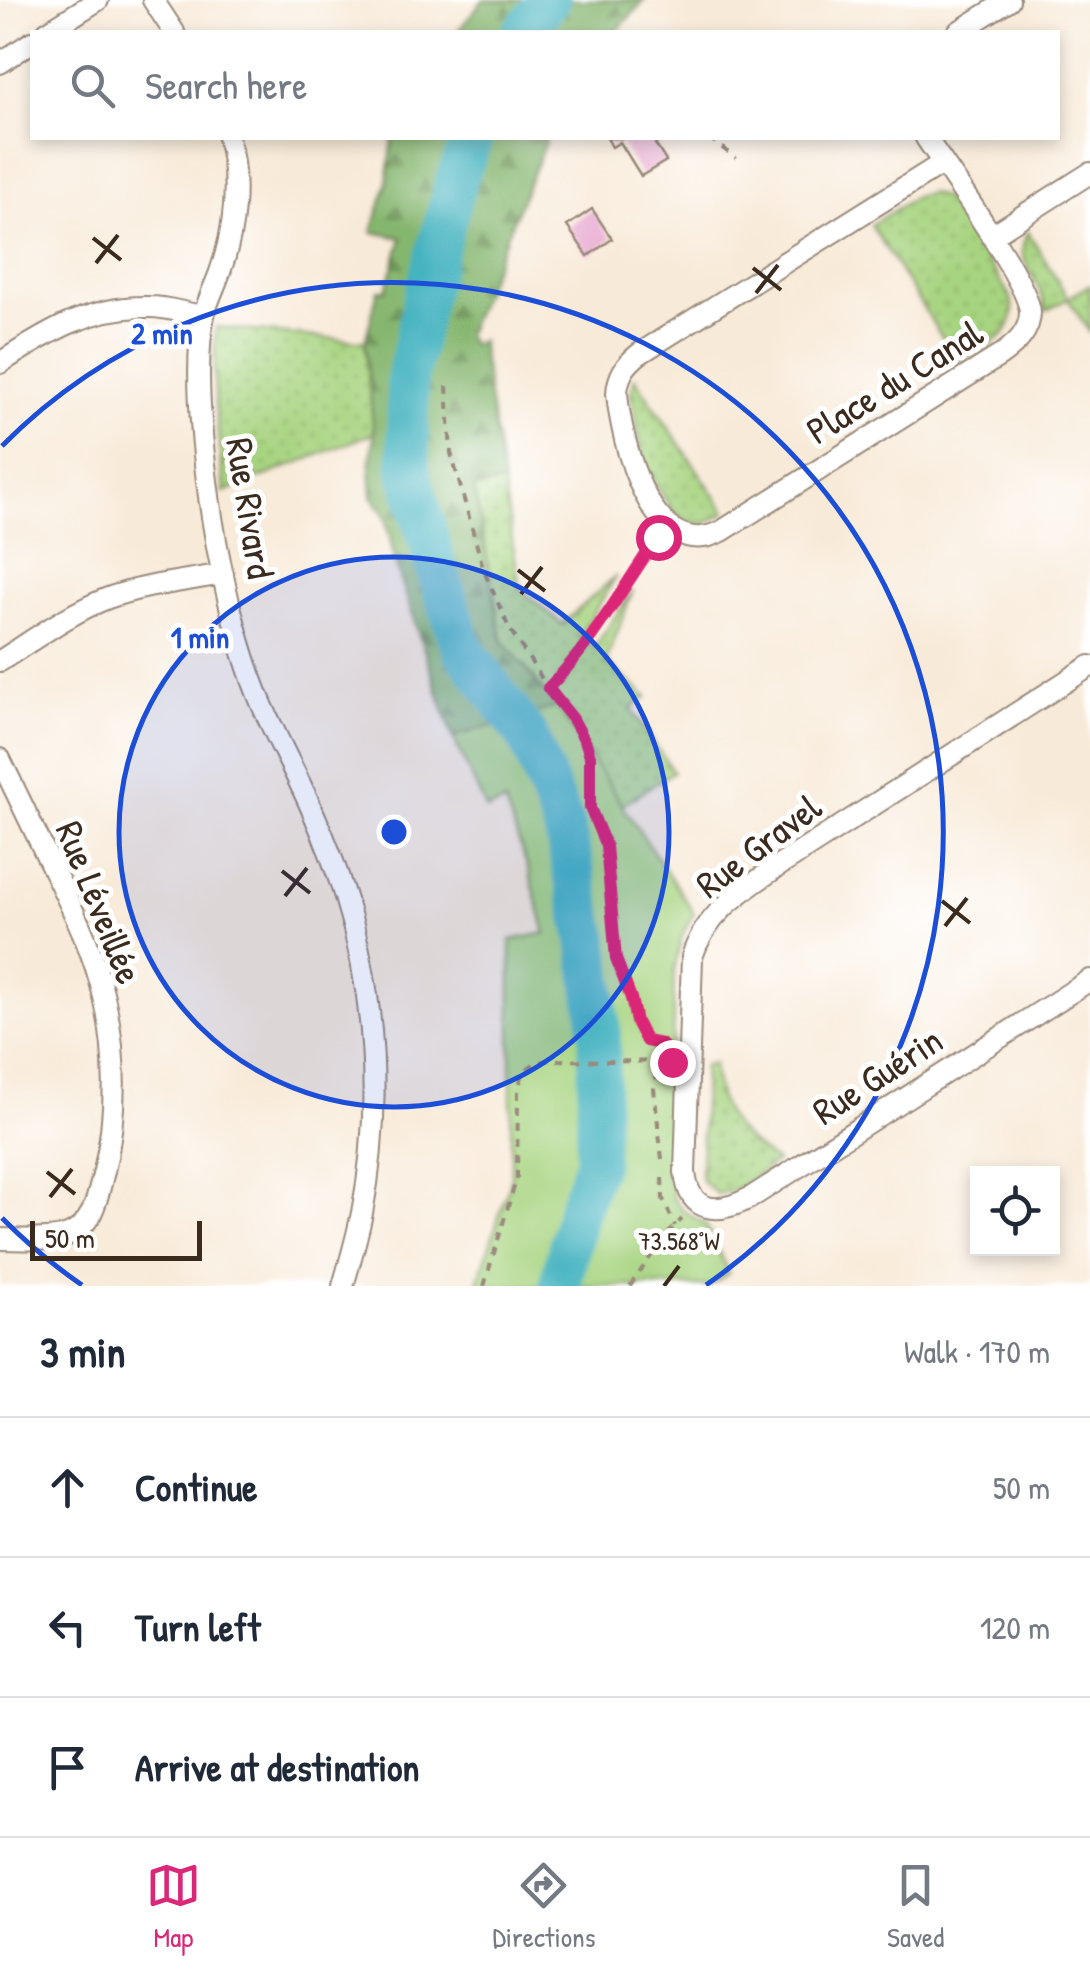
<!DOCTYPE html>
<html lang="en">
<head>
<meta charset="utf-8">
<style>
  body { margin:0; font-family:"Patrick Hand",sans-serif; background:#f2f2f3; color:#1f2937 }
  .controls { position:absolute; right:30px; bottom:30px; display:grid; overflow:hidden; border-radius:0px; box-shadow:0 5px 15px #0003 }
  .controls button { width:90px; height:90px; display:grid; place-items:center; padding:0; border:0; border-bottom:2px solid #e0e1e3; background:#fff; color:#1f2937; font:50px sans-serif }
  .scale { position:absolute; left:30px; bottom:25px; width:172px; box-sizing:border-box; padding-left:10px; border:5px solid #3b2a1e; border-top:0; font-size:28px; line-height:35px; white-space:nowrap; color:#3b2a1e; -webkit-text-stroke:8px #fff; paint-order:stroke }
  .stop { position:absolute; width:30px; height:30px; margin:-22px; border:8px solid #db2777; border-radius:50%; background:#fff }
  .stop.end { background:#db2777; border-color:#fff; box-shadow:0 2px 10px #0008 }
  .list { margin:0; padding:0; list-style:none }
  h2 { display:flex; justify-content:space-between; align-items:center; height:130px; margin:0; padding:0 40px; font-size:42px }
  h2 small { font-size:32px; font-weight:400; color:#747a83 }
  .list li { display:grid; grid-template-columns:65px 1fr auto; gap:30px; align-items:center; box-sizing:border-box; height:140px; padding:0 40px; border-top:2px solid #e0e1e3 }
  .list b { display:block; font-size:38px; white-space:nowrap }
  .list em { font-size:32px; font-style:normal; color:#747a83 }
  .icon { flex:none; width:55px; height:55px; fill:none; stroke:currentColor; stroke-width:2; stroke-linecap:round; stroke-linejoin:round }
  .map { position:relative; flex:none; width:1090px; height:1286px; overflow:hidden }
  .search { position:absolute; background:#fff; box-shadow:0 5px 15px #0003; left:30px; right:30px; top:30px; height:110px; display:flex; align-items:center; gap:25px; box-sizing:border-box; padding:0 35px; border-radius:0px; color:#747a83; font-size:38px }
  .sheet { height:550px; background:#fff }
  nav { display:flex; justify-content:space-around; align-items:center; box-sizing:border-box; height:140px; border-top:2px solid #e0e1e3; background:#fff; font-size:28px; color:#747a83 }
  nav a { display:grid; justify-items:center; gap:5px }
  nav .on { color:#db2777 }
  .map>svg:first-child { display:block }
</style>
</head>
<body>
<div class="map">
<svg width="1090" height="1286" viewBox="0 0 1090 1286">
  <defs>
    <pattern id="grass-dots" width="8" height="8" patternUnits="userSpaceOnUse" patternTransform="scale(2.5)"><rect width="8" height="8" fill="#a7d480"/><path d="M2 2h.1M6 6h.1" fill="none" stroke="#91b66e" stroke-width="1.8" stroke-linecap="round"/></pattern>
    <pattern id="forest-firs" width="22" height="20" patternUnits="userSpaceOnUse" patternTransform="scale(2.5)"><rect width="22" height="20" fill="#85b66e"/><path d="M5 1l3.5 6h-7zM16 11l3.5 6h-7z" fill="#6e945a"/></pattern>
  </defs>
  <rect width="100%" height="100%" fill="#fff"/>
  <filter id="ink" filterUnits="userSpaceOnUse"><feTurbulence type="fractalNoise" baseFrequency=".01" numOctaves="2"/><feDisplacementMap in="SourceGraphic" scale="20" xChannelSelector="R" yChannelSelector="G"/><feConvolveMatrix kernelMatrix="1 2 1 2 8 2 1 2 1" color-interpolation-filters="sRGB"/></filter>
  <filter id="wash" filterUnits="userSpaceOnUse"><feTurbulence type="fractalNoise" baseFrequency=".0048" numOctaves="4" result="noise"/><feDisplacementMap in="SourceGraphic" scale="40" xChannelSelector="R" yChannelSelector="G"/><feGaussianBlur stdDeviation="2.25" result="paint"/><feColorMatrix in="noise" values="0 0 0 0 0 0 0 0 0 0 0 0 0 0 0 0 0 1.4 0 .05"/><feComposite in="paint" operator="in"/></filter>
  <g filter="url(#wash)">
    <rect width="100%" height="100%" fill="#f8ead8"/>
    <path fill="url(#grass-dots)" stroke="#717f4f" stroke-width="2.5" d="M929,193L945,198L951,204L1010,296C1023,335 987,345 958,363L871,225L915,197Z
      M1028,232L1068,298L1090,285V333L1068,299L1045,311C1044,303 1042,294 1038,287C1029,267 1015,254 1028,232Z
      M216,327L365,342L374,433L224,492C218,436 211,382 216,327Z
      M635,378L726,512C719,516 711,522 703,523C675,529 658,486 646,466L643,458L631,393Z
      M503,483L520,589L562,624L616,576L579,638L595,647L633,590L606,662L647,697L631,709L673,772L622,805L557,707L502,640L474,488Z
      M713,1064C718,1116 735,1133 776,1162C758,1174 739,1192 717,1194L702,1181L701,1172L704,1065Z"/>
    <path fill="url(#forest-firs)" stroke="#607046" stroke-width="2.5" d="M483,0H645L616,32H457Z
      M393,138H547L466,334L471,345L480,341L503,483L474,488L502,640L557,707L453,737L395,562L385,516L372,496L370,469L374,433L365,342L378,290H386L402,238L372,232L387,184Z"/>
    <path fill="#a7d480" stroke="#717f4f" stroke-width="2.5" d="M557,707L694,913L682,936L674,972L670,1178L673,1198L683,1210L706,1225L729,1273L710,1286H477L511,1179V940L546,933L528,868L505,803L487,810L453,737Z"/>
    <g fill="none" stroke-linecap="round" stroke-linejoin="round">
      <path stroke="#44b3c0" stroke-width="42" d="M523,32L549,0
        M472,138L456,181L425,295L407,380L409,471L439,576L463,649L528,737L564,827L588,939L600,1029L596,1161L577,1213L560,1286"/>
    </g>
    <g id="blocks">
      <path fill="#e9acd2" d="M607,138H666L655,144L666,161L641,176L620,142L612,147Z
        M592,209L612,239L588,256L567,226Z"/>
    </g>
  </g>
  <g filter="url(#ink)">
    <use href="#blocks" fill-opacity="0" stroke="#9a8a7b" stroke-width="2.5"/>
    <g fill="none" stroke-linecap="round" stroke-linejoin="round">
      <defs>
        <path id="minor" d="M153,0L174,32
          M47,32L98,0
          M958,32L1009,0
          M0,63L32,42
          M228,138C240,180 235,230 220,272C215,286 208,300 204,315C194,362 201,433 207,481C215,548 233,633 258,695C274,735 296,772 313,812C325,839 336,868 345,897C376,997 382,1110 362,1213C357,1237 350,1262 343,1286
          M926,138C946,168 1029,283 1030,312C1030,332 1016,344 1001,355L722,531C651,567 621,441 617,393C618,376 625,365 639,354L943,163
          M991,236L1090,173
          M0,363C48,332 91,305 150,307C169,307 186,314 204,316
          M0,661C35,639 69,613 108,598C144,585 185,581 223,574
          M1090,666L774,869C739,893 705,915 692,957L685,1172C689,1215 719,1214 750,1198L1090,980
          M0,759C18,796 35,832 53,869C73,910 94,952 104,997C117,1053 117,1115 104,1171C98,1195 94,1225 68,1235C52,1242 18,1239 0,1239"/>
      </defs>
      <use href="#minor" stroke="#9a8a7b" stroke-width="24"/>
      <path stroke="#9a8a7b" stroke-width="4" stroke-dasharray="8 8" stroke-linecap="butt" d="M709,138L736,158
        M447,386L451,453L484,571L509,628L548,688L573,719L586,743L590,756V808L606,846L616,959L631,999L637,1022L646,1041L661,1044L666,1050
        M549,687L587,643L655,541
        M662,1159L654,1089L656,1079L664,1073L665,1069
        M662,1178L663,1199L675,1226
        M484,1286L517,1177L518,1092C521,1070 531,1061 553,1060L670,1062
        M630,1286L663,1239L682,1219"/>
      <use href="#minor" stroke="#fff" stroke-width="20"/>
    </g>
  </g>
  <g fill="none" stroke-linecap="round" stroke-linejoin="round" filter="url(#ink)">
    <path stroke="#db2777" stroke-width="12" d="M658,537C623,587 591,646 548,688L573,719L586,743L590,756V808L606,846L616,959L631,998L636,1022L646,1041L661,1044L667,1050V1062H672"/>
  </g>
  <path fill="none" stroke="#3b2a1e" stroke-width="4" d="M93,238L121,260M96,263L118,235M753,268L781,290M756,293L778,265M518,570L545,591M521,594L542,567M282,871L310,893M285,896L307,868M942,901L970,923M945,926L967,898M47,1172L75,1194M50,1197L72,1169M664,1286L679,1266"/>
  <circle cx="394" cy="832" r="275" fill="#1d4ed8" fill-opacity=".12"/>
  <g fill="none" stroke="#1d4ed8" stroke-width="5">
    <circle cx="394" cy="832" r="275"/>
    <path d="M82 1285A550 550 0 0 1 2 1218M2 446A550 550 0 1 1 706 1285"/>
  </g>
  <g text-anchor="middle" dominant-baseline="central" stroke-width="10" stroke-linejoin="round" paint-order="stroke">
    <g font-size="38" fill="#3b2a1e" stroke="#fff">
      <text transform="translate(894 381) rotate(-32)">Place du Canal</text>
      <text transform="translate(251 508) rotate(81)">Rue Rivard</text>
      <text transform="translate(758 845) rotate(-37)">Rue Gravel</text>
      <text transform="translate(100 902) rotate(68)">Rue Léveillée</text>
      <text transform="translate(877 1075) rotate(-33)">Rue Guérin</text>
    </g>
  </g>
  <g font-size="25" text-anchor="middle" fill="#3b2a1e" stroke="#fff" stroke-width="10" stroke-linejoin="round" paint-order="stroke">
    <text x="679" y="1250">73.568°W</text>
  </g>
  <circle cx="394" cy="832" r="15" fill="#1d4ed8" stroke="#fff" stroke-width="5"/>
  <g font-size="30" text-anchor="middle" font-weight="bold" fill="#1d4ed8" stroke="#fff" stroke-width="10" stroke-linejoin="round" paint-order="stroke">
    <text x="162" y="344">2 min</text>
    <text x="200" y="648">1 min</text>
  </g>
</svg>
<div class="controls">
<button><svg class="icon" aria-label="locate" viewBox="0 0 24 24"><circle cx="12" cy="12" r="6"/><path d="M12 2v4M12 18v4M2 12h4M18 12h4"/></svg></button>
</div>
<div class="scale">50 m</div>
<div class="stop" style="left:658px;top:537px"></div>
<div class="stop end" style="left:672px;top:1062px"></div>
<div class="search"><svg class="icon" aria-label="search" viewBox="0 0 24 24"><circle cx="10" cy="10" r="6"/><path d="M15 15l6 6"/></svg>Search here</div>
</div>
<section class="sheet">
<h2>3 min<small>Walk · 170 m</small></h2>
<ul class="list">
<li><svg class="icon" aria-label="ahead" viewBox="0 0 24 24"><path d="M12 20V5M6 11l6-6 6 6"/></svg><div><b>Continue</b></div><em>50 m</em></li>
<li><svg class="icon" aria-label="left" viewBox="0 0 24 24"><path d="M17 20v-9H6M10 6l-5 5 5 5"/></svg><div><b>Turn left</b></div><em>120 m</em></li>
<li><svg class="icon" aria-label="arrive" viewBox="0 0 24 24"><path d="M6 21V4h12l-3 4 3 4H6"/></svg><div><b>Arrive at destination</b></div></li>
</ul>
</section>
<nav>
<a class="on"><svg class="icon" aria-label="map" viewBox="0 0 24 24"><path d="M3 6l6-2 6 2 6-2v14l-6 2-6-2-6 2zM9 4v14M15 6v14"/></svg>Map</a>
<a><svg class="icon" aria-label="directions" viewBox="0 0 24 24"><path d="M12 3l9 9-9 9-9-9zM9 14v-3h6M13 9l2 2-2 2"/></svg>Directions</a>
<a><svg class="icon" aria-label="saved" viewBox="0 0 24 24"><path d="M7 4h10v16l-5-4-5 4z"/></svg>Saved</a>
</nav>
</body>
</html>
